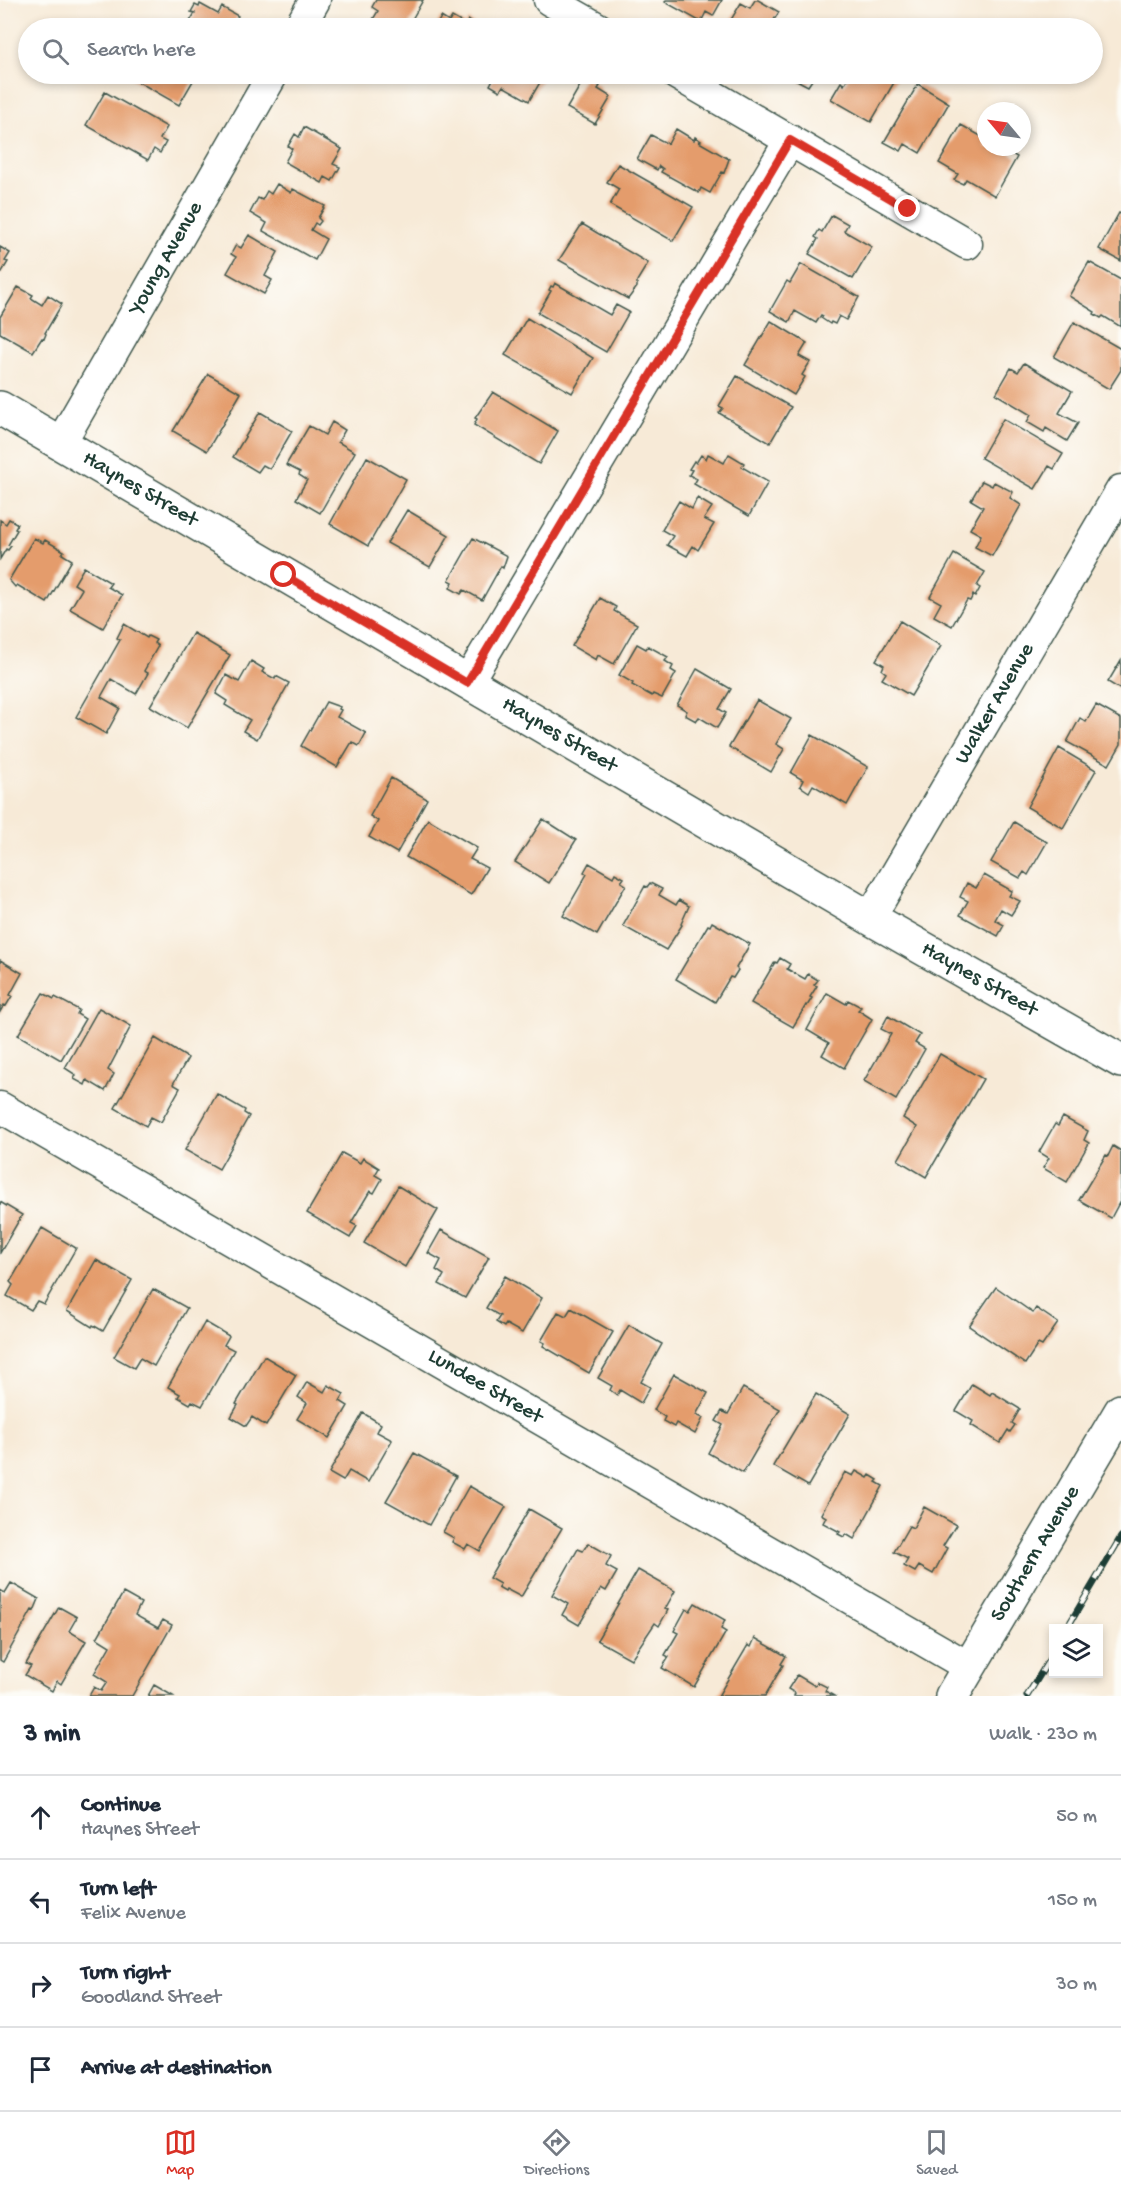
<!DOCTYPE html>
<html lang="en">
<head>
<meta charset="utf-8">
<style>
  body { margin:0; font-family:"Gochi Hand",sans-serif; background:#f2f2f3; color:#1f2937 }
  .controls { position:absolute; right:18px; bottom:18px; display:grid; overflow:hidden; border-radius:0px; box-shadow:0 3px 9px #0003 }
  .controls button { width:54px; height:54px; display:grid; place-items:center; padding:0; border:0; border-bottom:2px solid #e0e1e3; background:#fff; color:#1f2937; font:30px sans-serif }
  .compass { position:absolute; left:977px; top:102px; width:54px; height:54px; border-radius:50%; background:#fff; box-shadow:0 3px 9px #0003; rotate:299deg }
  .stop { position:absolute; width:18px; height:18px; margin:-14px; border:4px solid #d93025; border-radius:50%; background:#fff }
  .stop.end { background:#d93025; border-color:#fff; box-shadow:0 2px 6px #0008 }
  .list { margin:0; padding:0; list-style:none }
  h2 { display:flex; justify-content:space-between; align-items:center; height:78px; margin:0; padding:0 24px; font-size:26px }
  h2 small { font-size:20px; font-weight:400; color:#747a83 }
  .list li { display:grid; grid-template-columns:39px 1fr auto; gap:18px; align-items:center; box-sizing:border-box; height:84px; padding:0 24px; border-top:2px solid #e0e1e3 }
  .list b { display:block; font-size:22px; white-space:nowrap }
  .list p { margin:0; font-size:20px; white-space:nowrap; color:#747a83 }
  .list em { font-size:20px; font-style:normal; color:#747a83 }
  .icon { flex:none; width:33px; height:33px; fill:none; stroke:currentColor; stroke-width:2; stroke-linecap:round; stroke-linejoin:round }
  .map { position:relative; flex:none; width:1121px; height:1696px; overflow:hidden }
  .search { position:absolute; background:#fff; box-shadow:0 3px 9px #0003; left:18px; right:18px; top:18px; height:66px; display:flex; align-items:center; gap:15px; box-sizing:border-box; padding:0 21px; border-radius:33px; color:#747a83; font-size:22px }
  .sheet { height:414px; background:#fff }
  nav { display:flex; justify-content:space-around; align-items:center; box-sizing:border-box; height:84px; border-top:2px solid #e0e1e3; background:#fff; font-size:16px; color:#747a83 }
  nav a { display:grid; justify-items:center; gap:3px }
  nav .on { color:#d93025 }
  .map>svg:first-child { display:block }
</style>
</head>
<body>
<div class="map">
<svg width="1121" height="1696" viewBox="0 0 1121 1696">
  <rect width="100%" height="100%" fill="#fdfcf7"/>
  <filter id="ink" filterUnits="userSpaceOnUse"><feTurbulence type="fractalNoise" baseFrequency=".0167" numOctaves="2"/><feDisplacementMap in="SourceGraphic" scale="12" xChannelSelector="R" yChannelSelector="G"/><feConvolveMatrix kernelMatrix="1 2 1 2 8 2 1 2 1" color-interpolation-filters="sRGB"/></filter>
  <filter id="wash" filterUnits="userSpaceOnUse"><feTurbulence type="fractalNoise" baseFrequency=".008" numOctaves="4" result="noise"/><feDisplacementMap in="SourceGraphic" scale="24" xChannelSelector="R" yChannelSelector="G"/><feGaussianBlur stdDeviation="1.35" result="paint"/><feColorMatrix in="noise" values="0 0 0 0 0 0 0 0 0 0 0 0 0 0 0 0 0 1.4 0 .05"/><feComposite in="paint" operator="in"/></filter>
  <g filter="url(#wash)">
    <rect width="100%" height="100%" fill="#f7ead7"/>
    <g id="blocks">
      <path fill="#e49c6c" d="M376,0H423L407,28H368L378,11L372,7Z
        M666,0H722L713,16L706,12L701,22L665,2Z
        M755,0H758L779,12L772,23L776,25L774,28H726L741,3L750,8Z
        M200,4L218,14L222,7L238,16L231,28H186L195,13L191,12L195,5L199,7Z
        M441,17L449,22L452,17L466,25L468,20L480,28H435Z
        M129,74H197L179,105L128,76Z
        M496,74H545L529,101L503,86L500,91L490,85Z
        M785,74H816L808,86Z
        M850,74H899L871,122L831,99L841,82L844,85Z
        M585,77L600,86L598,89L611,97L595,124L567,108Z
        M918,84L949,103L920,153L905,144L901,151L884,142Z
        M105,92L167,127L160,139L166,142L160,153L154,149L148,160L86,125Z
        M961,125L986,139V147H1000L1017,157L995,196L966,179L963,184L954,180L958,174L939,163Z
        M304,127L342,149L333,164L340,167L332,181L325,177L322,183L285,162L292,149L288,146L295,134L299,137Z
        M676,129L694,140L695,137L701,141L699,142L729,159L724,173L722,172L710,193L701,188L699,193L661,172L663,169L659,166L657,170L637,159L651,135L668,144Z
        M618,164L693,207L673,241L610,205L619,189L607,182Z
        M277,184L291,193L293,189L325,206L318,218L321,221L318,225L315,223L311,230L326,239L315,260L263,231L267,223L250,213L258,198L262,200L267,191L271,194Z
        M1119,213L1121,214V261L1099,249Z
        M832,215L848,224L844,231L872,247L853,279L809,254L818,239L815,237L819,230L822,232Z
        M582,224L648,263L637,281V287L628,299L559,260Z
        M249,235L278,252L265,276L272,280L264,294L227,273L236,257L231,254L236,245L241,248Z
        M0,247L10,253L5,261L8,262L0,275Z
        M1089,262L1121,280V327L1103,316L1101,318L1094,314L1095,312L1069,296Z
        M801,264L859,297L846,320L839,316L835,324L831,322L830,324L821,318L823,316L821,315L816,323L795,311L789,322L770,311L787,281L790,283Z
        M555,283L610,315L616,305L629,312L606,352L538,313L551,291L549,290L551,286L553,287Z
        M18,287L33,295L31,298L42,305L48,295L62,304L45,333L46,334L44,339L42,338L33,352L0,333V317Z
        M527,318L593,358L572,393L505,355Z
        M771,321L807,343L799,356L810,362L802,375L805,377L794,395L745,365Z
        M1074,322L1121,349V370L1109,389L1054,357Z
        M1024,363L1072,391L1059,413L1078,423L1067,441L1046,428L1044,432L1027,422L1031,415L996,394L1011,368L1018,372Z
        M208,374L241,393L207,451L173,431Z
        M737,376L791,407L770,443L719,413L723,408L719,406Z
        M493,392L558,431L539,464L474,425L477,419L475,418Z
        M260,412L292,431L270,469L263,465L258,472L233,457Z
        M1003,419L1063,454L1054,469L1049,466L1035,489L981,458Z
        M332,422L345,430L338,442L355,452L320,513L296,499L307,480L299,475L300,472L286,465L309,426L325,435Z
        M708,454L724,463L729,454L744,463L742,467L768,482L749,516L694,484L697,479L689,475L692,470L689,469L694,461L696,463L701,455L706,459Z
        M367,457L406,479L368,546L330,524Z
        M982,481L992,486L994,482L1013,492L1010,498L1021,505L992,556L975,547L981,535L970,529L983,507L971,500Z
        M697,498L712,507L704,519L714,524L698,550L693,546L687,556L667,545L673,536L662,530L679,501L692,509Z
        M407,510L449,535L430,567L387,543Z
        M9,519L18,524L15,529L17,530L8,545L11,546L8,550L6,549L0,559V520L6,524Z
        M34,538L43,543L45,540L64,551L62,554L72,560L47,603L17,585L15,587L9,580Z
        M473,538L507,556L503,568L501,566L482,600L464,590L461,594L450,588L453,582L449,580Z
        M954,554L985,572L977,586L980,588L975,597L973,595L970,601L967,600L952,626L934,616L941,603L930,597Z
        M84,567L111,583L108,587L122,595L103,628L70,609L82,589L74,584Z
        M600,598L616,607L614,611L637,624L614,664L598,655L596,660L572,646Z
        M900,621L941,646L911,696L882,679L886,673L882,670L884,665L876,660Z
        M124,624L147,638L148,636L156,640L154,643L158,646L144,671L148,673L136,694L111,679L101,697L120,708L106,734L76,717L120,640L117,638Z
        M193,633L230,655L187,728L150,706Z
        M637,644L646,649L648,646L668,657L665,661L673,666L671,670L676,673L662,698L653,694L652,696L632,685L633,683L619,675Z
        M1121,660V690L1108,682Z
        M251,661L264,669L262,672L275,679L276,676L289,683L257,739L243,731L250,720L225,705L227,701L216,694L226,675L239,682Z
        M697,669L731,689L719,709L726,713L717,728L699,717L696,721L685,715L687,711L677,705Z
        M757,700L791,719L776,744L784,749L771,772L729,747Z
        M326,702L340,707L339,709L341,710L337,717L366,733L359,746L352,742L337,767L301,746Z
        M1096,705L1121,719V744L1109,765L1067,742L1080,718L1086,722Z
        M812,735L868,767L847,805L813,785L809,792L800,786L803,780L791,773Z
        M1059,748L1096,770L1063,828L1027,807Z
        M391,778L427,799L397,853L369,837L378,821L370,816Z
        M428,819L477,848L470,859L487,868L471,895L406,857Z
        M543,819L576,840L549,883L515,862Z
        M1014,822L1047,842L1028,875L1024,872L1020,878L991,862Z
        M589,863L613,877L615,873L624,878L621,882L626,885L597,935L563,916L587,874L584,872Z
        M984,875L1012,891L1009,896L1020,901L1011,915L1001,909L995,920L1004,925L998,936L960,915L968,901L960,897L967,883L976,888Z
        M650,883L662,889L659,895L676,905L679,900L689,906L681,924L682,925L666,950L623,926L645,886L647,887Z
        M712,922L750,944L736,968L738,970L733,978L730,977L715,1002L676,979L708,925L710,926Z
        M780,958L790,964L787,969L805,979L808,974L818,980L814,985L817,986L810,997L812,998L807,1006L806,1005L793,1027L751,1003L775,962L777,963Z
        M0,960L22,973L10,995L12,996L6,1006L4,1005L0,1012Z
        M43,993L54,999L55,997L79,1010L77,1014L85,1019L61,1060L18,1035Z
        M827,993L846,1004L848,1000L861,1007L858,1010L872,1019L844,1068L822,1055L829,1043L807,1030Z
        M99,1008L131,1026L108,1070L114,1074L105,1091L87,1080L85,1085L74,1079L76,1075L65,1068Z
        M888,1016L920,1035L915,1043L925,1049L896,1100L864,1081L891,1034L881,1029Z
        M155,1038L188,1058L173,1084L180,1088L161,1122L151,1117L146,1126L115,1108Z
        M940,1054L983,1079L926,1177L898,1160L917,1127L903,1118Z
        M217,1094L245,1110L244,1113L249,1116L219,1169L185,1150Z
        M1063,1117L1088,1131L1084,1140L1089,1143L1067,1182L1043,1168L1049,1158L1039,1152L1055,1124L1058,1126Z
        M1113,1146L1121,1151V1204L1119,1203L1111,1218L1079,1200L1106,1155L1108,1156Z
        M342,1153L360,1163L363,1158L379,1168L375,1175L382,1179L374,1193L370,1191L351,1223L357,1226L350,1238L307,1213Z
        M398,1186L438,1210L405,1267L364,1243Z
        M0,1202L22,1215L0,1253Z
        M42,1228L76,1248L44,1304L37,1301L31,1310L7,1296L13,1285L10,1282Z
        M441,1230L489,1257L465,1298L439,1284L444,1275L436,1270L441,1260L428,1253Z
        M96,1260L132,1280L103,1331L93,1325L92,1327L67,1311Z
        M505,1276L542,1298L522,1333L506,1324L504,1327L496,1322L500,1316L486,1308Z
        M996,1287L1033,1313L1036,1308L1058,1323L1042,1346L1038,1344L1025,1364L969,1326Z
        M153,1289L187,1308L154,1366L140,1358L134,1368L114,1357Z
        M571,1308L613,1332L589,1373L543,1346L545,1343L541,1341L558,1312L566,1316Z
        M205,1322L229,1336L224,1345L234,1350L202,1406L192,1401L190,1404L178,1397L180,1394L168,1387Z
        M629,1325L662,1344L641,1382L650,1387L641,1403L620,1390L617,1395L610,1390L612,1386L598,1378Z
        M264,1356L296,1375L266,1426L252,1417L246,1426L231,1417L238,1405L236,1404Z
        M674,1374L708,1393L696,1415L703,1418L695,1434L676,1423L674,1427L663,1421L665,1417L654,1410Z
        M307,1382L324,1392L328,1385L344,1394L340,1401L348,1406L329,1438L297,1419L307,1403L298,1397Z
        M972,1384L990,1395L992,1392L1020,1409L1012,1423L1015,1425L1010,1432L1008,1430L1000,1443L971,1425L973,1421L956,1411Z
        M743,1388L780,1409L743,1473L708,1453L723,1425L716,1421L722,1411L728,1414Z
        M816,1394L850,1414L808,1486L773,1466Z
        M363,1413L381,1424L377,1432L392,1440L368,1482L349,1471L343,1481L329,1473Z
        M414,1453L456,1476L429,1525L386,1501Z
        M856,1471L868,1478L870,1475L878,1480L876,1482L883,1486L854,1539L846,1534L844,1537L838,1534L840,1532L823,1523L826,1517L821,1514L845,1472L853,1476Z
        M469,1486L506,1507L480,1551L468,1544L465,1549L452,1542L454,1538L443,1532Z
        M924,1507L956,1525L943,1546L947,1548L933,1574L919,1566L915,1572L904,1566L908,1559L894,1552L909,1526L913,1528Z
        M529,1509L562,1528L521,1597L506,1589L505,1591L498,1587L500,1584L489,1578Z
        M588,1543L611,1556L606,1566L617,1572L606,1591L601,1588L579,1625L562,1615L568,1604L552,1595L578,1549L583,1551Z
        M638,1570L675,1591L665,1609L668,1610L659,1626L655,1623L631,1659L597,1640Z
        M11,1583L39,1599L34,1611L32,1610L3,1662L0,1660V1590L5,1593Z
        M123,1593L141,1603L135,1615L158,1628L163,1620L172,1625L132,1696H89L94,1687L101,1691L107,1682L94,1674L110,1646L97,1638Z
        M695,1603L725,1620L721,1629L726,1632L694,1687L662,1668L669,1657L665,1655L678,1633L674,1631L686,1609L690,1611Z
        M59,1607L77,1617L69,1631L86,1641L61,1684L57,1681L52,1691L25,1675L31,1666L26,1664Z
        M755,1638L786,1656L781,1664L783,1665L765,1696H718L748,1645L751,1647Z
        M797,1675L815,1686L817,1682L827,1687L825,1691L834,1696H794L795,1693L788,1689Z
        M154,1685L173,1696H148Z"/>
    </g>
  </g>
  <g filter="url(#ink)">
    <use href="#blocks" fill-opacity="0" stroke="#3f574c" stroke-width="1.5"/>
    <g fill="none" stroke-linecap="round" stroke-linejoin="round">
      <defs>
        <g id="street">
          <path d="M549,0L598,28"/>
          <path d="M299,28L315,0"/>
          <path d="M676,74L967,244"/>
          <path id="s1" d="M60,444L273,74"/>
          <path d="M467,683L790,140"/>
          <path id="s2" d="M870,918L1121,490"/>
          <path id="s3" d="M0,1107L969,1667"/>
        </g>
        <g id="secondary">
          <path id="s4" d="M0,408L870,918L1121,1061"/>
          <path id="s5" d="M952,1696L1121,1411"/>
        </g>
      </defs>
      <use href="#street" stroke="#3f574c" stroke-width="33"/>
      <use href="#secondary" stroke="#3f574c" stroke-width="36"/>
      <use href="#street" stroke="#fff" stroke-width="30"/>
      <use href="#secondary" stroke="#fff" stroke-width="33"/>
      <defs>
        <path id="rail" d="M1067,1628L1121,1537
          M1027,1696L1054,1652"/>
      </defs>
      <use href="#rail" stroke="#1f3d34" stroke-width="7"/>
      <use href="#rail" stroke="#fdfcf7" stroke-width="4.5" stroke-dasharray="14" stroke-linecap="butt"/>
    </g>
  </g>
  <g fill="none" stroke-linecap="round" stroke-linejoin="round" filter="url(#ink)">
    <path stroke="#d93025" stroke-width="8" d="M284,575L467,683L790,140L908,209"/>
  </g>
  <g text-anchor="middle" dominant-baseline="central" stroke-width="6" stroke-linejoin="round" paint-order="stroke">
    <g font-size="22" fill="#1f3d34" stroke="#fdfcf7">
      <text stroke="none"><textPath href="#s1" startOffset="214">Young Avenue</textPath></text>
      <text stroke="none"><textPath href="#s4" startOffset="162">Haynes Street</textPath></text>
      <text stroke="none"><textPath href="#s2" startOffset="248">Walker Avenue</textPath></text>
      <text stroke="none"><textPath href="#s4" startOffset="648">Haynes Street</textPath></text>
      <text stroke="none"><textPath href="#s4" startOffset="1134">Haynes Street</textPath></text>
      <text stroke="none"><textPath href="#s3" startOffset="560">Lundee Street</textPath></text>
      <text stroke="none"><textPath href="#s5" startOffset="165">Southern Avenue</textPath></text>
    </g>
  </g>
</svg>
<div class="controls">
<button><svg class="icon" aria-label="layers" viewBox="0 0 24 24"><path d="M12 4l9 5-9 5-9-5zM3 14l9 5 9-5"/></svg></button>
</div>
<svg class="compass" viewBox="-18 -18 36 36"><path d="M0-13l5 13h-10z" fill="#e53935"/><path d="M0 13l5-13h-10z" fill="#747a83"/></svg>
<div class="stop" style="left:284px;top:575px"></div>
<div class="stop end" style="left:908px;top:209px"></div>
<div class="search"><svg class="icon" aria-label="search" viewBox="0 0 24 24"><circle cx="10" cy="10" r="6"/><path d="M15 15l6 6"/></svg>Search here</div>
</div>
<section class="sheet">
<h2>3 min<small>Walk · 230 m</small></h2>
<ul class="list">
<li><svg class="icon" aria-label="ahead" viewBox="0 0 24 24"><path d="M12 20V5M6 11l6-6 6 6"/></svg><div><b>Continue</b><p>Haynes Street</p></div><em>50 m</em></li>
<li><svg class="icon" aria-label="left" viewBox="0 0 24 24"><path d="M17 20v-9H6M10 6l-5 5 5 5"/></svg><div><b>Turn left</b><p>Felix Avenue</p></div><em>150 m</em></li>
<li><svg class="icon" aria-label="right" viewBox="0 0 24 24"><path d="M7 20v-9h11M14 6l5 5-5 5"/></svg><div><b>Turn right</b><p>Goodland Street</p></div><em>30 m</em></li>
<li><svg class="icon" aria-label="arrive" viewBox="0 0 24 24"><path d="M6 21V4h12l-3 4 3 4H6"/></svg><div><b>Arrive at destination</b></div></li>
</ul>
</section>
<nav>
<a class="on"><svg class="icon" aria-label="map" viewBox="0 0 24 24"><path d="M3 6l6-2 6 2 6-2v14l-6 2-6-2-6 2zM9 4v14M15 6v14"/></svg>Map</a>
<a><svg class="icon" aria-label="directions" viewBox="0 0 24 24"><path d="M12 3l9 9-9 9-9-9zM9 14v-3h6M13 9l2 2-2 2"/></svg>Directions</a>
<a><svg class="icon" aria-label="saved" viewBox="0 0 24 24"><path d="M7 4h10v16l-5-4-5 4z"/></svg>Saved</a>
</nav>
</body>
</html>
